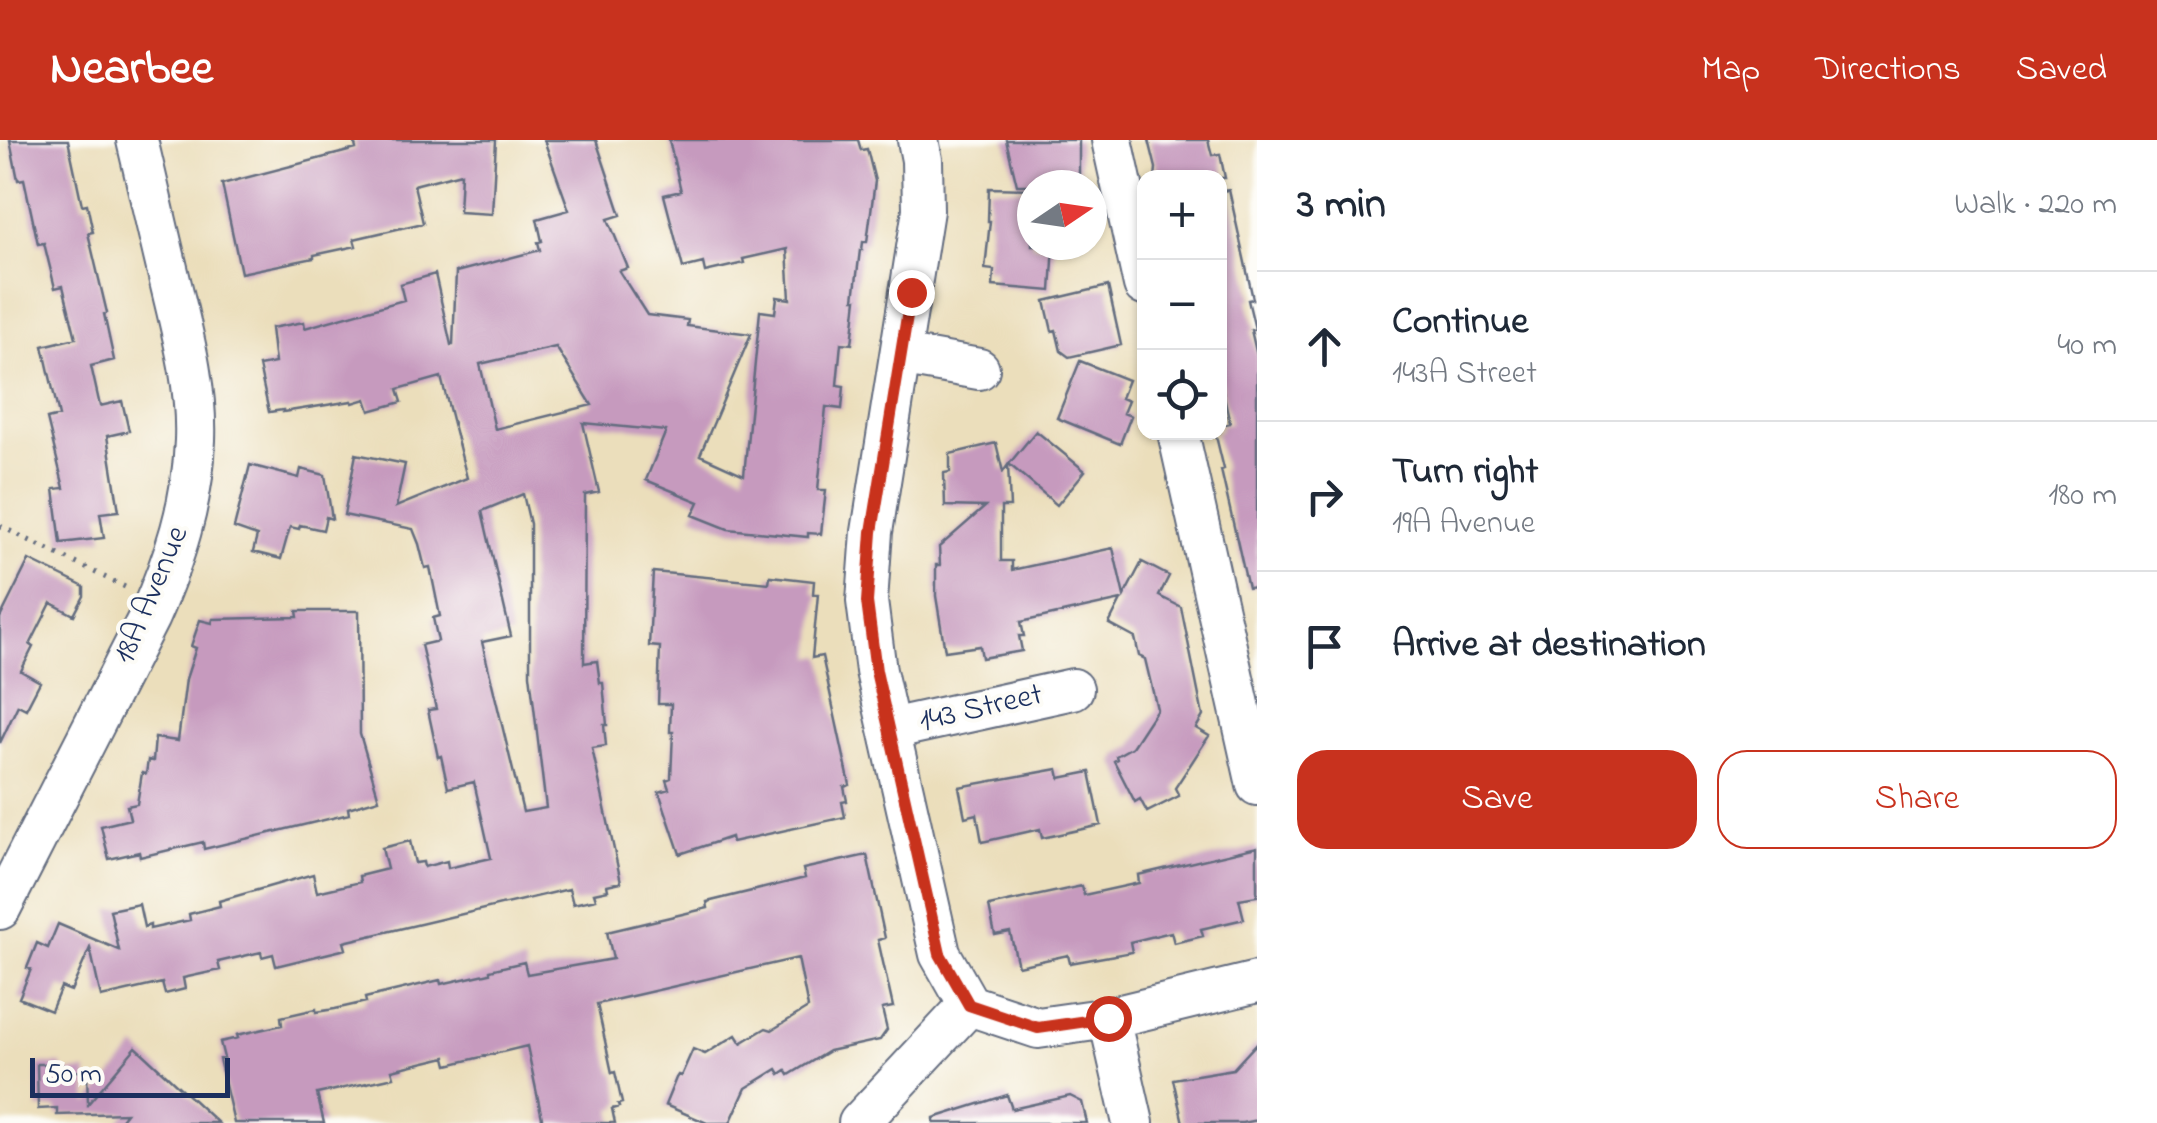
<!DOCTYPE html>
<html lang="en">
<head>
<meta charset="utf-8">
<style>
  body { margin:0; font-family:"Indie Flower",sans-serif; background:#f6f6f7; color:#1f2937 }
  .controls { position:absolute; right:30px; top:30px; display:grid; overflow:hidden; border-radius:20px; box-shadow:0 2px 8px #0004 }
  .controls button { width:90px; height:90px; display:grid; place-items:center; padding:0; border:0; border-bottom:2px solid #e0e1e3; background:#fff; color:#1f2937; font:50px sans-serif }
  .compass { position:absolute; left:1017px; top:30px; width:90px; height:90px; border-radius:50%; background:#fff; box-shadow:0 2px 8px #0004; rotate:77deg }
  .scale { position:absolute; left:30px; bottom:25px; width:200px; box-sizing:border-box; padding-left:10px; border:5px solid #1b2f5e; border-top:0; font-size:28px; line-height:35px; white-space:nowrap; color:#1b2f5e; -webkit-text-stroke:8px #fdfcf7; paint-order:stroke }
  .stop { position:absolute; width:30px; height:30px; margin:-22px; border:8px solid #c8321e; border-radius:50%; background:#fff }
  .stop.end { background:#c8321e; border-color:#fff; box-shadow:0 2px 10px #0008 }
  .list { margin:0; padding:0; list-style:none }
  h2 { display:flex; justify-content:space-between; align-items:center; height:130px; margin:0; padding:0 40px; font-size:42px }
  h2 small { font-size:32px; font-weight:400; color:#747a83 }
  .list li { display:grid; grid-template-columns:65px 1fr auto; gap:30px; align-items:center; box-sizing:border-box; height:150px; padding:0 40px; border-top:2px solid #e0e1e3 }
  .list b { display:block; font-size:38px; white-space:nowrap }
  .list p { margin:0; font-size:32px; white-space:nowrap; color:#747a83 }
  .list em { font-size:32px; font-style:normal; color:#747a83 }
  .actions { display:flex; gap:20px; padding:30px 40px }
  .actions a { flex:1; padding:22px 0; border:2px solid #c8321e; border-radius:30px; text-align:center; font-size:35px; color:#c8321e }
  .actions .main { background:#c8321e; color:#fff }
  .icon { flex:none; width:55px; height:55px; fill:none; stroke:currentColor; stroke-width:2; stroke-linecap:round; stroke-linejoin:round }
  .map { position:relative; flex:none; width:1257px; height:983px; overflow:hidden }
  header { display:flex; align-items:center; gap:60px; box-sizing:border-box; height:140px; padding:0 50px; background:#c8321e; color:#fff }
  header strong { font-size:48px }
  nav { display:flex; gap:55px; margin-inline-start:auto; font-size:35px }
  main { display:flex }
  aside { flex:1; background:#fff }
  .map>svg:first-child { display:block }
</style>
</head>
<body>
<header>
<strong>Nearbee</strong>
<nav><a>Map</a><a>Directions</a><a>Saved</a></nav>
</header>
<main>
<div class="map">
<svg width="1257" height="983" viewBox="0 0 1257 983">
  <rect width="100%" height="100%" fill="#fdfcf7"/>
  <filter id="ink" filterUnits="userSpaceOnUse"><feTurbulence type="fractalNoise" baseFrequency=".01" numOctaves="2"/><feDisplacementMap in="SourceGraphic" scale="20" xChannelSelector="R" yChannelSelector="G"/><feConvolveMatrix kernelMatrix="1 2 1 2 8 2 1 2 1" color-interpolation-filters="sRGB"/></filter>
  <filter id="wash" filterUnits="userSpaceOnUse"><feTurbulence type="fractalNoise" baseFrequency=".0048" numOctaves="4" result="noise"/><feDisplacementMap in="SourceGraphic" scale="40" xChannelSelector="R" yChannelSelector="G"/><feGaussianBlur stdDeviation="2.25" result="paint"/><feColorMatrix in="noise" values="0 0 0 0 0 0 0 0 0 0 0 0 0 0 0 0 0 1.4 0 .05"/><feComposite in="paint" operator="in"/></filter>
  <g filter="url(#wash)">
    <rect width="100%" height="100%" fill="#ebdebb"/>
    <g id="blocks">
      <path fill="#c69abe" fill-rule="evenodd" d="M10,0H68L82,65L87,64L93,92L88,93L107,173L104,174L114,220L91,226L100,266L122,261L129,291L107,296L119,371L100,373L104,398L61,403L54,349L64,348L47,279L59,276L43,206L76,198L63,146L55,148L44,103L38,104L24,39L18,40Z
        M354,0H496L492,74L459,72L461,33L414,45L423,83L354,99L356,106L314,115V118L241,133L222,44L356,9Z
        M544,0H596L621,75L608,79L628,128L619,131L647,175L688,180L687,186L751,194L700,315L744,335L760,171L775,173L777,157L790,159L787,109L743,119L744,123L705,132L703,123L683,128L664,55L681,51L669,0H858L861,10L867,9L875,41L867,102H863L862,110H860L854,159H857L852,204L841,203L837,245L844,246L842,269L826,267L818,350H826L821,394L808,393V397L728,389L693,375L699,362L646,340L666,291L583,283L599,352L585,355L584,523L597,521L600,543H603L607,585H604L606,606L592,608L621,742L607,745L608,750L594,753L596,759L573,764L569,749L344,802L346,809L276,826L273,814L262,817L261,812L218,822L220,830L183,838L185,849L165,854L162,843L101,857L90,808L71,851L61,847L51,871L19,858L31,829L27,828L37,803L48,808L58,784L119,810L110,770L139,764L144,787L150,785V789L190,780L189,774L220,766L219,761L313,734L317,752L360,742L359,736L387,729L382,708L410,701L415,723L423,722L424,727L447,721L448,728L491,718L474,642L448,648L441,616L438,617L428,570L436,569L421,505L438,501L433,478L440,476L430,427L425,428L419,404L413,389L344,375L356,314L405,324L396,367L467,338L441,237L398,249L402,262L370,271L366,259L353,263L352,261L283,272V270L269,272L259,226L275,223L271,188L304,182L305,188L404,160L400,144L435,134L451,205H453L456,132L540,110L538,102L542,101L537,79L569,70ZM556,207L592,265L495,289L480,224ZM523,354L530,384V534L546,668L523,672L482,502L511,496L482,371Z
        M1006,0H1079V45H1017Z
        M1149,0H1208L1212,15L1220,14L1225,38H1155L1156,28Z
        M989,48L1032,49V105H1054L1051,151L993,146L994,130L985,129L990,81H988Z
        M1229,50L1253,159L1248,160L1255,189L1251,190L1257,216V447L1248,448L1221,330L1224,329L1215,292H1220V285L1230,283L1220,238V51Z
        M1108,146L1121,205L1069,217L1061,211L1056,190L1052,191L1045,161Z
        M1080,221L1128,240L1121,258L1128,261L1123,273L1131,276L1120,304L1057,278Z
        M1036,291L1085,331L1057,365L1009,324Z
        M996,303L1003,332L1008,325L1010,367H1001V421H1012V430L1113,408L1124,456L1142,422L1169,436L1159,456L1181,467L1203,576L1196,588L1209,596L1175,648L1179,656L1147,672L1140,659L1135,662L1114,621L1117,619L1116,616L1132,607L1157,569L1145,519L1139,516L1135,498L1109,484L1121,460L1021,482L1024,496H1019L1022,511L982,518L980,506L945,511L936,456V425H940L939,407L985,367L945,366L944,333L950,332V314Z
        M250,325L299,338L301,329L325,335L332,379L326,377L323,390L300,385L299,389L290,387L281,419L253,412L257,396L234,388Z
        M29,420L84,447V456L74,475L51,463L30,505L33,507L21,531L40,542L26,569L18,565L0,603V478Z
        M653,432L769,443L770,436L814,441L813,454H818L812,518L822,516L840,599L850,645L844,647L847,661L842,662L845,677L732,702L731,697L680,714L659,652L669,649L666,640L671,638L673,592H670L671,564H658L660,507L649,506Z
        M297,471H359L360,594L379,659L348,668L349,674L204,709L203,702L140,717L139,712L109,719L101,686L130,679L127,666L137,664L142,633L146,634L148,620L153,621L155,598L178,601L186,539L196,508L191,506L200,480L212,483L213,479L298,477Z
        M1058,629L1060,638L1090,632L1101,685L1042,698L1040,689L982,702L977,674L965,677L959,647Z
        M1257,707V756L1239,759L1244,779L1201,789L1203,796L1174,803L1171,792L1130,802L1132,812L1070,823L1068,815L1018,826L1010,792L995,795L989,766L1082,746L1084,755L1139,743L1138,735Z
        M867,715L885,798L878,800L893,867L882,869L887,890L880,900L829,911L789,935L786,930L780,934L777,929L746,948L730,983H707L665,965L676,938L678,935L681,936L693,909L705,914L736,895L741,903L766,888L772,890L808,868L798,818L597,864L612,933L615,932L622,963L618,964L619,967L612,969L615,983H543L527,906L448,925L446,917L392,930L394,937L317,954L324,983H234L219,919L224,918L220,902L238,898L237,895L282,885L281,877L316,869V872L335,869L366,862L365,858L440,840L441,844L490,833V830L524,822L527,834L613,819L607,792L708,768L707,762L805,738L803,729Z
        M1257,903V980L1242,983H1183L1173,939L1233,929Z
        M136,907L218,983H118L126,973L57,975V968L38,969L37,924H62L63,932L87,931L88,964Z
        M1007,955L1012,969L1070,956L1082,962L1087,983H934V978Z"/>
    </g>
  </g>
  <g filter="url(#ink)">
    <use href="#blocks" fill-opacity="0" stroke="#646c7f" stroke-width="2.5"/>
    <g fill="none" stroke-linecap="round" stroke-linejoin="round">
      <defs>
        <path id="minor" d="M918,0L922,20L923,70L872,392L867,461L876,531L940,814L969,865
          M1112,0L1144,145
          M900,215L979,229
          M1178,292L1257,645
          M890,589L1073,549
          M0,769L149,477C174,420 193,364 195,300C197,249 184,199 172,149C160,100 149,50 137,0
          M969,865L1038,888L1109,878L1257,842
          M1109,878L1133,983
          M859,983L969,865"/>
      </defs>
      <use href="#minor" stroke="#646c7f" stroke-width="44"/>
      <path stroke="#646c7f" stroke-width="5" stroke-dasharray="2.5 8" stroke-linecap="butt" d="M0,386L125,447"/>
      <use href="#minor" stroke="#fff" stroke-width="40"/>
    </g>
  </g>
  <g fill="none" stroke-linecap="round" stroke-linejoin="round" filter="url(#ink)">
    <path stroke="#c8321e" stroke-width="12" d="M911,152L872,392L867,462L876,531L940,814L969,865L1038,888L1108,878"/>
  </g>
  <g text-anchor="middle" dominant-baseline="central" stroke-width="8" stroke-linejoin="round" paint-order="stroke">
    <g font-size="32" fill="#1b2f5e" stroke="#fdfcf7">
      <text transform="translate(152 455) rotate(-67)">18A Avenue</text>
      <text transform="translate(981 569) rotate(-13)">143 Street</text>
    </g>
  </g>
</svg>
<div class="controls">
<button>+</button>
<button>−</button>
<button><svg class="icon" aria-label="locate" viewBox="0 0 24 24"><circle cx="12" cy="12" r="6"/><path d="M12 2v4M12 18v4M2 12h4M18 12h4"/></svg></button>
</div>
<svg class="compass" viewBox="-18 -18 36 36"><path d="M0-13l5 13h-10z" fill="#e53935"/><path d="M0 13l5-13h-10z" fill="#747a83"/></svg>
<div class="scale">50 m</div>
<div class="stop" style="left:1108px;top:878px"></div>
<div class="stop end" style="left:911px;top:152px"></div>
</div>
<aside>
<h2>3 min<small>Walk · 220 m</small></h2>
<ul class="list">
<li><svg class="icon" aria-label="ahead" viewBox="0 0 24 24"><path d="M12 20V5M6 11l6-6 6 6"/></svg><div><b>Continue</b><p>143A Street</p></div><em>40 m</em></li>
<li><svg class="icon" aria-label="right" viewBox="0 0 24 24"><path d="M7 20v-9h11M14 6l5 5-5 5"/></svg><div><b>Turn right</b><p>19A Avenue</p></div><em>180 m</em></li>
<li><svg class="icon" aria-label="arrive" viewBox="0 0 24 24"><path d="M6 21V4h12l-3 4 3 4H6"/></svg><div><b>Arrive at destination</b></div></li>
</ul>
<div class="actions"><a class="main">Save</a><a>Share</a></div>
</aside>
</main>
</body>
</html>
